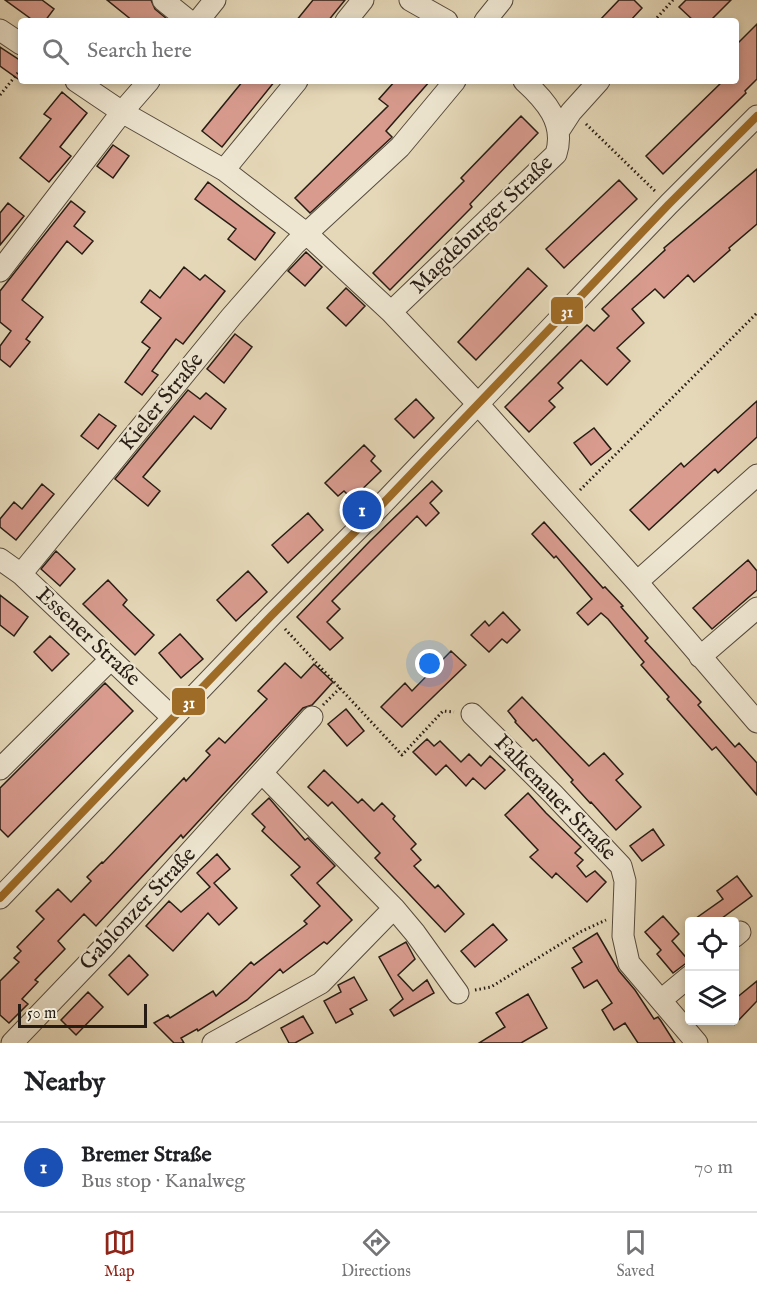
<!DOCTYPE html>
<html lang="en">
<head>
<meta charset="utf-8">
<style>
  body { margin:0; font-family:"IM FELL English",serif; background:#f6f6f6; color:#202124 }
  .controls { position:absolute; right:18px; bottom:18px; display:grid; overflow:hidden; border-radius:6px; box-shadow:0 3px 9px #0003 }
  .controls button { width:54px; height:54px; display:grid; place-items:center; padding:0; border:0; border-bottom:2px solid #e0e0e0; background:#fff; color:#202124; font:30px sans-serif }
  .scale { position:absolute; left:18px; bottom:15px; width:129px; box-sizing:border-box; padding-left:6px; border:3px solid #271c14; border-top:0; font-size:16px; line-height:21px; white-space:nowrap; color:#271c14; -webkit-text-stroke:4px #eee6d1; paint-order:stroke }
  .you { position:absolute; left:430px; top:664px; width:21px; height:21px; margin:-15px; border:4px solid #fff; border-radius:50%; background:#1a73e8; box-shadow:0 0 0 9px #1a73e833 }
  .badge { display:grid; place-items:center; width:39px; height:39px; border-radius:50%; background:#8f2418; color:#fff; font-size:20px; font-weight:700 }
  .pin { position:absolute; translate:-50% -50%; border:3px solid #fff; box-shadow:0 2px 6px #0006 }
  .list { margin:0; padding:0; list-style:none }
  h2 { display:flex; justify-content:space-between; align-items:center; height:78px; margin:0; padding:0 24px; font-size:26px }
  h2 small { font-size:20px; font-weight:400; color:#757577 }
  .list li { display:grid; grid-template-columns:39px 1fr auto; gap:18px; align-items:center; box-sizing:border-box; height:90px; padding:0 24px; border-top:2px solid #e0e0e0 }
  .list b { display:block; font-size:22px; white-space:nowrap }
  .list p { margin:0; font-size:20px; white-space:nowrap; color:#757577 }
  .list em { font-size:20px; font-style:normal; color:#757577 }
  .icon { flex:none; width:33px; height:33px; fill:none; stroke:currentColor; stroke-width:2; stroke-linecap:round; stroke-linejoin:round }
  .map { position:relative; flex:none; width:757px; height:1043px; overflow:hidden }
  .search { position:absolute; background:#fff; box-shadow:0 3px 9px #0003; left:18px; right:18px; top:18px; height:66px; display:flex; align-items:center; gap:15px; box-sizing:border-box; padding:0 21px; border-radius:6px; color:#757577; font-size:22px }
  .sheet { height:168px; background:#fff }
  nav { display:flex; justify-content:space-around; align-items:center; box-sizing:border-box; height:84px; border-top:2px solid #e0e0e0; background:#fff; font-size:16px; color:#757577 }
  nav a { display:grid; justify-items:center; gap:3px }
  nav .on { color:#8f2418 }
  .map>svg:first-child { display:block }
</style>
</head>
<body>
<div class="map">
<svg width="757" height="1043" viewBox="0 0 757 1043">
  <rect width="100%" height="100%" fill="#e5d8b8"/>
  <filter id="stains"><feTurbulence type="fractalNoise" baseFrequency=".00333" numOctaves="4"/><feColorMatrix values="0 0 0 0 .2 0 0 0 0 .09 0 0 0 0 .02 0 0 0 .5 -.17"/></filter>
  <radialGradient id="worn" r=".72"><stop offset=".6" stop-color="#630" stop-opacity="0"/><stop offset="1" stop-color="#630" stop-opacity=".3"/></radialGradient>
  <path fill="#d89b8e" stroke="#271c14" stroke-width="1.5" d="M5,0H42L54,9L45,21H34Z
    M107,0H151L155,9L167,19L133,21Z
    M313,0H345L328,21H296Z
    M619,0H634L642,8L630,21H599Z
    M686,0H731L710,21H694L679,7Z
    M757,24V79L745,91L746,93L663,174L646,156L723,81H736V45Z
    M0,47L21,61V81L0,66Z
    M243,81H275L222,147L202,131Z
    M395,81H430L386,131L392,137L391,138L310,213L295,198L388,106L379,99Z
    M62,92L87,113L60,147L71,156L49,182L20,158L51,119L44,114Z
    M521,116L538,133L470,204L472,207L390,290L373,273L464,181L461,178Z
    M113,145L129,156L113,178L97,166Z
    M757,169V224L729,248L730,250L694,282L688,275L664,298L655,289L632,309L644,323L617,348L630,361L607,385L581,360L558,383L563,388L549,401L555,407L529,432L505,407L587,325L594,331L609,316L602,309L604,307L665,250L664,248Z
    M619,180L637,199L564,268L546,249Z
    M208,182L275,233L255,260L228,239L236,229L195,199Z
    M71,201L85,212L74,226L93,241L82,254L67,241L22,300L43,317L26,339L30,342L10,367L0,359V346L11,331L0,322V291Z
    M8,203L24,216L0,245V213Z
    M306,252L322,267L305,286L288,271Z
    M184,267L200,280L205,275L225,291L183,344L176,339L152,371L158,375L142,395L125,382L150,348L142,342L161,318L141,302L150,290L160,298Z
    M528,268L547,286L476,360L458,342Z
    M346,288L365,306L346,326L327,308Z
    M235,334L252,347L224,383L207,369Z
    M188,390L200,399L206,393L226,409L211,429L194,416L143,477L160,491L148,506L115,479Z
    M416,399L434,418L414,438L395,419Z
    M757,401V437L718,473L715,469L649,530L630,510L681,463L684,467Z
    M99,414L116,426L98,449L81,436Z
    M594,428L611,449L591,465L574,443Z
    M364,445L375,456L371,461L381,471L352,499L344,491L338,496L325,483Z
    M432,481L442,491L430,503L439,513L426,526L417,516L332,601L340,609L327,622L343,638L330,650L297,617L370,541Z
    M42,484L54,494L16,540L0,527V519L14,502L22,509Z
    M308,513L323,530L288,563L272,545Z
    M544,522L603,588L605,587L623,606L621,607L648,638L645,641L701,702L698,705L735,747L739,743L757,763V795L716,747L712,750L667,699L669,697L641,665L644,662L608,619L601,613L588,625L577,613L592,599L556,556L554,558L532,534Z
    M56,551L75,569L60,586L41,569Z
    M748,560L757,571V590L712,629L693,608Z
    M248,571L267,592L236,621L217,600Z
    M108,580L127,600L123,605L154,635L135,655L83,604Z
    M0,595L28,617L14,636L0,625Z
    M503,612L520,630L507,643L502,639L489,652L471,635L485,621L489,626Z
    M180,634L203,659L181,678L159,653Z
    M50,636L69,654L52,671L34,652Z
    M451,651L466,665L402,727L381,707L405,683L412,691Z
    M285,663L301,678L314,664L333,682L312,705L303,708L183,838L181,835L96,926L84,914L58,941L65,949L35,980L38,982L22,999L28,1004L9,1023L0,1015V981L19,962L14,958L21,951L17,947L44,919L36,911L58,889L71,902L91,881L87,877L102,862L103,863L184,778L186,781L210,755L206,751L219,738L225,743L267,699L258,691Z
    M105,683L133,711L8,837L0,829V788Z
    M522,697L589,766L604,753L623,774L616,780L641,807L616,830L591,802L590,803L571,782L573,780L536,739L533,741L515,722L516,721L508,711Z
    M346,709L364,731L347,746L328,724Z
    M427,739L434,746L440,741L461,762L469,754L481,766L490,756L505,770L485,789L473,778L466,786L446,765L436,775L413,752Z
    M324,770L358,803L362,799L374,811L382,803L395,816L393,819L416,844L411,849L421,860L414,866L435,888L438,885L464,914L445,932L375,858L380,853L332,802L328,806L308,787Z
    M528,793L546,813L581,847L575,853L583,860L577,866L586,877L595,871L606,882L587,902L556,873L552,878L530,857L538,850L505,815Z
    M269,798L305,840L308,838L335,866L317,883L352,920L327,944L324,942L283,973L280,969L247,1000L198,1031L197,1029L181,1038L184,1043H174L154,1023L168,1015L170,1018L213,991L216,996L251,962L254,965L307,924L304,921L320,906L291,875L300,867L262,831L265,827L252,814Z
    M653,829L664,845L642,861L630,846Z
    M217,854L230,869L214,883L237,908L219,925L208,913L173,951L146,926L169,901L181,912L210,887L197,873Z
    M737,876L752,896L718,921H692L723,899L717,891Z
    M663,916L679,934L672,941L689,961L673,973L657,954L661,950L645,932Z
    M493,924L507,940L475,967L461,951Z
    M597,933L619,971L635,990L654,1019L658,1017L661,1021L675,1043H638L625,1023L614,1030L602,1010L612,1003L597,980L584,988L572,968L582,962L573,948Z
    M406,942L415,959L398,975L413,991L427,980L434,993L394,1016L390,1010L403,999L379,957Z
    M129,955L148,975L128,995L109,975Z
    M354,977L367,1000L350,1009L353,1014L336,1023L324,1001L341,992L338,985Z
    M757,981V1001L735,1024V999Z
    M88,992L103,1007L76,1035L61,1020Z
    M528,994L547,1028L521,1043H479L505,1027L496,1013Z
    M303,1016L313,1033L295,1043H289L281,1028Z"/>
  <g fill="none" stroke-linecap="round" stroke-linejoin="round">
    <defs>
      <path id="minor" d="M163,0L189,21
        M410,0L447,21
        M198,21L215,0
        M346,21L363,0
        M485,21L502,0
        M0,30L21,44
        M76,81L122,112L224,170L307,234L391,312L477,403L637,582L757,722
        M558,132L571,112L599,81
        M224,170L297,81
        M0,271L122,112L149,81
        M391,312L556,154C566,123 545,100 524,81
        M0,559L21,574L173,718
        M21,574L231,317L295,244L400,147L455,81
        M637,582L757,475
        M700,657L757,608
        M472,714L553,794L621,866L625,881L623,936L629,963L697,1043
        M0,769L111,659
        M262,773L394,908L415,933L458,993
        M0,898L272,615L371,516L669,204L757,116
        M734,937L740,932
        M661,1000L690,976
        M12,1043L104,947L312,717
        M213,1043L321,983L394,908"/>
    </defs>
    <use href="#minor" stroke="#564b3d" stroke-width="23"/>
    <path stroke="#271c14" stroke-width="3" stroke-dasharray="1.5 3" stroke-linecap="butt" d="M654,21L673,0
      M0,95L21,69
      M586,124L657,193
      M580,490L757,313
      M285,629L402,755L443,711L454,712
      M323,705L341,687
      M475,990L491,987L580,932L606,920"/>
    <use href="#minor" stroke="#eee6d1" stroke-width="21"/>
    <defs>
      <path id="bus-1" d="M0,898L272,615L371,516L669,204L757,116"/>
    </defs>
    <use href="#bus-1" stroke="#eee6d1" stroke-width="12"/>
    <use href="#bus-1" stroke="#9f6c27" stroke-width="8"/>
  </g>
  <g text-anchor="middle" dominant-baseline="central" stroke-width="4.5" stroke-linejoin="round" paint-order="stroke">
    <g font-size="22" fill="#271c14" stroke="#eee6d1">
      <text transform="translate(482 225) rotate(-44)">Magdeburger Straße</text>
      <text transform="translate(162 402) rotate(-51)">Kieler Straße</text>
      <text transform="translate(88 637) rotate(43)">Essener Straße</text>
      <text transform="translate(555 798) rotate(46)">Falkenauer Straße</text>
      <text transform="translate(138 909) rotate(-47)">Gablonzer Straße</text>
    </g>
  </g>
  <g stroke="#eee6d1" stroke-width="2">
    <rect x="550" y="296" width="34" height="29" rx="6" fill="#9f6c27"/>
    <rect x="171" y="687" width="35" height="29" rx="6" fill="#9f6c27"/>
  </g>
  <g font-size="16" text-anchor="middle" font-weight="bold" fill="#fff">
    <text x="567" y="317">31</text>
    <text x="189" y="708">31</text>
  </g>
  <rect width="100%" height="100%" filter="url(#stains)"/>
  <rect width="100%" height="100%" fill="url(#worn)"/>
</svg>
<div class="controls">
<button><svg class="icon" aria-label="locate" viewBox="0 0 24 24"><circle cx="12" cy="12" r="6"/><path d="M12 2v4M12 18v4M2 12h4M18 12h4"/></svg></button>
<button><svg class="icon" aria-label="layers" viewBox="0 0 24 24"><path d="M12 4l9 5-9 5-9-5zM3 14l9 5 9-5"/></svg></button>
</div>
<div class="scale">50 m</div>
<div class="you"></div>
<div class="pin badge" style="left:362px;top:510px;background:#1a4fb4">1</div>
<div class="search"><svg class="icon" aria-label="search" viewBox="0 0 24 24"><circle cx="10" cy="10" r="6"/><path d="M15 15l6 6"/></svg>Search here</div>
</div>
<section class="sheet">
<h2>Nearby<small></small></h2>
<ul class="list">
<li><span class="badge" style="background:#1a4fb4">1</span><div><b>Bremer Straße</b><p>Bus stop · Kanalweg</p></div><em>70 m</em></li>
</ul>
</section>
<nav>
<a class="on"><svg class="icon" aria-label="map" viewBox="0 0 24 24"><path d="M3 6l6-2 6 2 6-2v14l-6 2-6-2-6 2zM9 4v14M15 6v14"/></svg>Map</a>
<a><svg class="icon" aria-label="directions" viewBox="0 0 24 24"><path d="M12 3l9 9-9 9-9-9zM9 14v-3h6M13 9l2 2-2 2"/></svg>Directions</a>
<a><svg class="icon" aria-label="saved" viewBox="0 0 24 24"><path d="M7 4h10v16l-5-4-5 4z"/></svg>Saved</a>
</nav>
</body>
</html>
